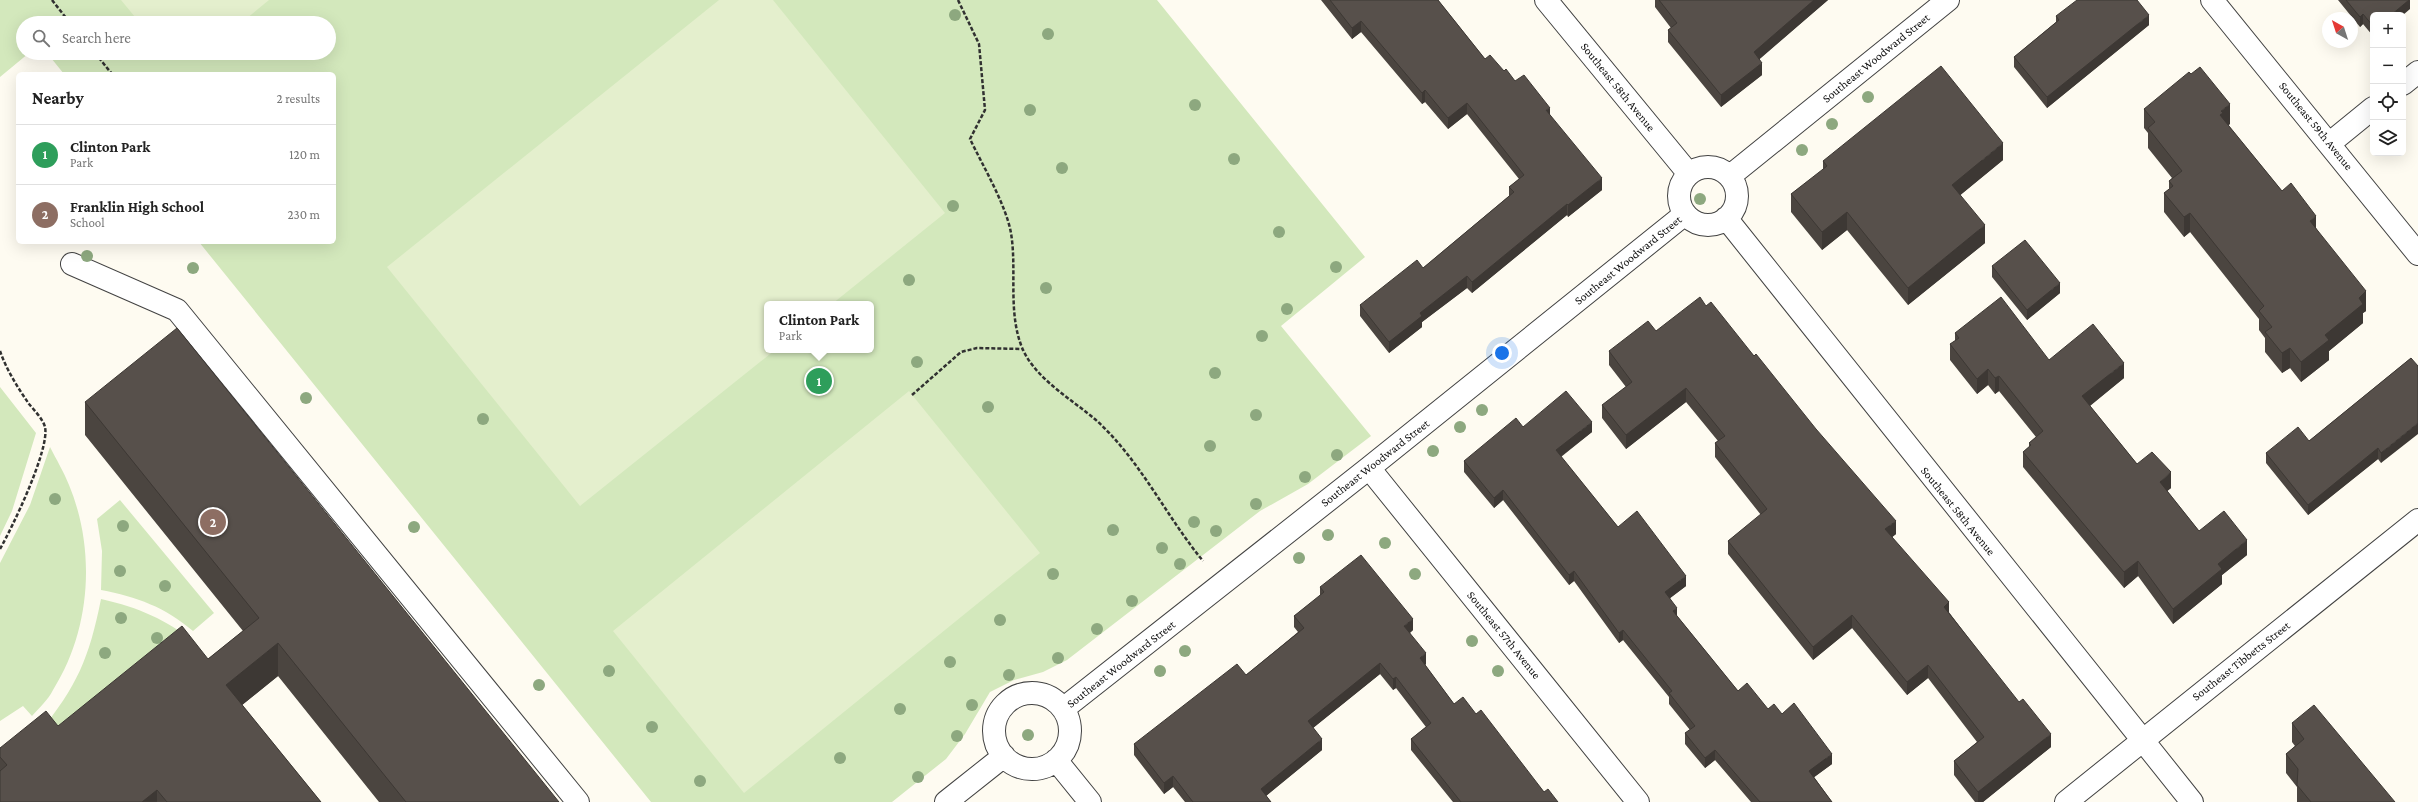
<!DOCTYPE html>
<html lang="en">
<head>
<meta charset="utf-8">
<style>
  body { margin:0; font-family:"Crimson Pro",serif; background:#f6f6f6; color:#222 }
  .controls { position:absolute; right:12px; top:12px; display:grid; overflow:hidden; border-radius:6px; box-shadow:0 4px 16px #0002 }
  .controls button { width:36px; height:36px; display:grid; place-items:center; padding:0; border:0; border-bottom:1px solid #e0e0e0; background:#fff; color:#222; font:20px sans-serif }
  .compass { position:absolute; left:2322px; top:12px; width:36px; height:36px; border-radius:50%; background:#fff; box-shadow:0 4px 16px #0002; rotate:321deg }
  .you { position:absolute; left:1502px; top:353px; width:14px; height:14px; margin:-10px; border:3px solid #fff; border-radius:50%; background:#1a73e8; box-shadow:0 0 0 6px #1a73e833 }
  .badge { display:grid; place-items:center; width:26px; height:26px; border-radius:50%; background:#b92c36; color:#fff; font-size:13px; font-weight:700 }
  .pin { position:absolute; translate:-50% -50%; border:2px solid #fff; box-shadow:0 1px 4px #0006 }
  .popup { position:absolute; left:764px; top:301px; width:110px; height:52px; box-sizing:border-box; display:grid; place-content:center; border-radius:6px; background:#fff; filter:drop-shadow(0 1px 3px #0005); font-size:13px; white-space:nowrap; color:#767676 }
  .popup b { font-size:15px; color:#222 }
  .popup::after { content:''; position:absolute; left:50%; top:100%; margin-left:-8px; border:8px solid transparent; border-top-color:#fff }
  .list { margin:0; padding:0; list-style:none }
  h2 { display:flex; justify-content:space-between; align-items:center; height:52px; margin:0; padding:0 16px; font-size:17px }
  h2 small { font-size:13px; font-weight:400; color:#767676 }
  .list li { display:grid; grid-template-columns:26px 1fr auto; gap:12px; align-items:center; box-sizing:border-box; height:60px; padding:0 16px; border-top:1px solid #e0e0e0 }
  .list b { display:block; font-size:15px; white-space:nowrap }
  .list p { margin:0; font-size:13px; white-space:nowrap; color:#767676 }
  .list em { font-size:13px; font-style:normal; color:#767676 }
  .icon { flex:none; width:22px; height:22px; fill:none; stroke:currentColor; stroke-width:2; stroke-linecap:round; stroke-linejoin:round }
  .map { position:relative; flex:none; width:2418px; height:802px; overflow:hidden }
  .search { position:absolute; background:#fff; box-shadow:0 4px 16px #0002; left:16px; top:16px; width:320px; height:44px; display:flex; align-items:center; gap:10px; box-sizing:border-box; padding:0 14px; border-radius:22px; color:#767676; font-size:15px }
  .panel { position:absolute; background:#fff; box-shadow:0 4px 16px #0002; left:16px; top:72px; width:320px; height:172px; border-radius:6px }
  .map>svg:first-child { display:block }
</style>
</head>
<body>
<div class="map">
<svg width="2418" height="802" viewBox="0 0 2418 802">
  <rect width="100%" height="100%" fill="#fefbf1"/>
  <path fill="#d3e8bc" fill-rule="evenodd" d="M0,0H1157L1365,257L1281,326L1371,436L1308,484L1260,511L1067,660L1043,672L1014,680L990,692L965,734L946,759L892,802H651L199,242H334V74H64L47,53H329V23H23V53H29L0,77ZM767,304H871V350H767Z
    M0,387L36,433L12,511L0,536Z
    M50,447C56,459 64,472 69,485C96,550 91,630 53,690C48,700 39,708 32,716L23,706L0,721V563L30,505Z
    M120,500L214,613L193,631C165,607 137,597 101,590L102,551L97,519Z
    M101,599C140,608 165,619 196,643L57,754L39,733C77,686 89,659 101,599Z"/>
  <path fill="#e4efcd" d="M121,0H269L241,23H140Z
    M719,0H773L945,213L832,304H767V350H775L580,506L387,267Z
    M909,391L1040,553L744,793L613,631Z"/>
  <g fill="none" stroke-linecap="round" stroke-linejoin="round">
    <defs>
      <path id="minor" d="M1546,0L1689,174
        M2212,0L2418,254
        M2403,84L2418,72
        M2330,143L2373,108
        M1679 196a29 29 0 1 1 58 0a29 29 0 1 1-58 0Z
        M1730,176L1948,0
        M1726,218L2192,802
        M72,264L177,310L578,802
        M1369,468L1638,802
        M994 731a38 38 0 1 1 76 0a38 38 0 1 1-76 0Z
        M1063,709L1369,468L1685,214
        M1056,760L1090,802
        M946,802L1004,756
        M2066,802L2418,520"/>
    </defs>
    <use href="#minor" stroke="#424242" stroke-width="24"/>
    <path stroke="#313131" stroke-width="2.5" stroke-dasharray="4 2" stroke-linecap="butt" d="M52,0L70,23
      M958,0L979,44L985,110L970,139C983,166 1006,205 1011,233C1017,270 1008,309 1021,345C1033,378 1072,399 1097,421C1140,460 1166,516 1203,561
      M95,53L112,74
      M0,351C6,369 18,388 29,404C34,410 43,419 45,427C50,449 12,528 0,549
      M912,395L961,352L977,348L1023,349"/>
    <use href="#minor" stroke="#fff" stroke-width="22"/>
  </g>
  <g fill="#8da87f">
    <circle cx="955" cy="15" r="6"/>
    <circle cx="1048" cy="34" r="6"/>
    <circle cx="1868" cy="97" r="6"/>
    <circle cx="1195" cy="105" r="6"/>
    <circle cx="1030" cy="110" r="6"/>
    <circle cx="1832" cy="124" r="6"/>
    <circle cx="1802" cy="150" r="6"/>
    <circle cx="1234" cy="159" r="6"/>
    <circle cx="1062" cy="168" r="6"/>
    <circle cx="1700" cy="199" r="6"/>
    <circle cx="953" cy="206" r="6"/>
    <circle cx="1279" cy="232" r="6"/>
    <circle cx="87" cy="256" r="6"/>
    <circle cx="1336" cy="267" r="6"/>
    <circle cx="193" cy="268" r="6"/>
    <circle cx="909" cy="280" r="6"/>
    <circle cx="1046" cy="288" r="6"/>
    <circle cx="1287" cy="309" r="6"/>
    <circle cx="1262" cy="336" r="6"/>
    <circle cx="917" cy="362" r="6"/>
    <circle cx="1215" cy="373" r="6"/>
    <circle cx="306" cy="398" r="6"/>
    <circle cx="988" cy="407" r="6"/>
    <circle cx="1482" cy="410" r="6"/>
    <circle cx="1256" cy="415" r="6"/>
    <circle cx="483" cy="419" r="6"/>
    <circle cx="1460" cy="427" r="6"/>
    <circle cx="1210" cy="446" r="6"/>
    <circle cx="1433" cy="451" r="6"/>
    <circle cx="1337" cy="455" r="6"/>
    <circle cx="1305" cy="477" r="6"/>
    <circle cx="55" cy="499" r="6"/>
    <circle cx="1256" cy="504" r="6"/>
    <circle cx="1194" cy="522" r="6"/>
    <circle cx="123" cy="526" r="6"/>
    <circle cx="414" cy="527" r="6"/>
    <circle cx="1113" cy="530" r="6"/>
    <circle cx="1216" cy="531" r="6"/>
    <circle cx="1328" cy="535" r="6"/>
    <circle cx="1385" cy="543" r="6"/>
    <circle cx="1162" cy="548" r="6"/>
    <circle cx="1299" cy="558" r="6"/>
    <circle cx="1180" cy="564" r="6"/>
    <circle cx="120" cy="571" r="6"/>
    <circle cx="1053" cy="574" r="6"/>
    <circle cx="1415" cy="574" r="6"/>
    <circle cx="165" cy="586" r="6"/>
    <circle cx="1132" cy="601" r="6"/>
    <circle cx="121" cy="618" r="6"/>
    <circle cx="1000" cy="620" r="6"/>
    <circle cx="1097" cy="629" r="6"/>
    <circle cx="157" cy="638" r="6"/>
    <circle cx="1472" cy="641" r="6"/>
    <circle cx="1185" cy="651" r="6"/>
    <circle cx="105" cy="653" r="6"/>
    <circle cx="1058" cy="658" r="6"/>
    <circle cx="950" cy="662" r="6"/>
    <circle cx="609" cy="671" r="6"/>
    <circle cx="1160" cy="671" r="6"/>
    <circle cx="1498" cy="671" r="6"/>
    <circle cx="1009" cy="675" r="6"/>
    <circle cx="539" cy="685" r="6"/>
    <circle cx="972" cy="705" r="6"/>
    <circle cx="900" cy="709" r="6"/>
    <circle cx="652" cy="727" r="6"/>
    <circle cx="1028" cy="735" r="6"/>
    <circle cx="957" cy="736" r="6"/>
    <circle cx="840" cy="758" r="6"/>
    <circle cx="918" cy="777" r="6"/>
    <circle cx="700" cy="781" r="6"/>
  </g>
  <path fill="#4b4540" d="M1321,0H1438L1485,59L1504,71L1515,81L1550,115L1602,190L1568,217L1567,215L1472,293L1467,288L1422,322V327L1389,353L1360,316V305L1423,268L1509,196V187L1519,179L1467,114L1448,129L1425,102L1422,104L1361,32L1352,39Z
    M1655,0H1828L1759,59L1762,75L1721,107L1668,42V30L1671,28L1655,7Z
    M2338,0H2410V9L2373,15V36L2363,24L2360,27Z
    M2056,16L2149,25L2047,108L2014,67V57L2056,22Z
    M2144,109L2230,124L2228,125L2282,191L2316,228L2366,311L2363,313V323L2329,351V360L2301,382L2290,368L2282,373L2265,352V338L2259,330V319L2190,232L2184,237L2164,212V193L2169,189V181L2172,178L2148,148V133L2144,128Z
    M2003,160L1960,195L1985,243L1908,305L1847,230L1822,250L1791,212V194L1823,170V161Z
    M1992,266L2060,293L2027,320L1992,277Z
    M1706,306L1754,356L1896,534L1892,537L2051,747L1983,802H1975L1954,775V761L1977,742L1928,678L1907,695L1852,628L1813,660L1728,554V541L1761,515L1715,457V443L1718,441L1686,402L1626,449L1602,418V405L1626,387L1609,365V351L1656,331Z
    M1955,333L2049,360L2124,378L2090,406L2137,464L2171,488L2167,491L2199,531L2247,555L2222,575V584L2173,624L2138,576L2124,588L2023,467V452L2029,447V443L2036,437L1999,391L1995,394L1988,385L1977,394L1950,360V344L1955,341Z
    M2411,358L2381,463L2378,459L2308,515L2266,463V453L2309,441Z
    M85,402L559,802H379L278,676L242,705L321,802H0V748L58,726L208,659L243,631L85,435Z
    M1523,427L1592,432L1561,457L1618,527L1686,586L1670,598L1677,616L1738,691L1768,709L1782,714L1832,764L1814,777L1832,802H1751L1715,760L1705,768L1685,744V733L1690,730L1669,704V697L1623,640L1619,643L1574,581L1569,585L1503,500L1494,508L1464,472V461Z
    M1320,587L1413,630L1410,633L1426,664L1425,665L1454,704L1476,714L1544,792L1558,802H1453L1411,750V739L1426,727L1396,688L1393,690L1380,674L1313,728L1322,750L1266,796L1271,802H1185L1173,787L1164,794L1134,755V744L1246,675L1298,632L1294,627V616L1320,596Z
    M2292,723L2395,802H2297V787L2286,773V754L2295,746L2292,742Z"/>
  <path fill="#3d3834" d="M1814,0H1828L1754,64V52Z
    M2409,0H2410V9L2403,15H2391Z
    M2363,14V24L2360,27V17Z
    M2149,15V25L2047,108V97Z
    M1361,21V32L1352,39V28Z
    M1762,63V75L1721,107V95Z
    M1425,90V102L1422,104V93Z
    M1467,103V114L1448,129V118Z
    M2230,104V124L2223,129L2220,115L2221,111Z
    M1550,108V119L1546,110Z
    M2003,143V160L1952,202V185Z
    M1602,178V190L1568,217V205Z
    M1567,204V215L1472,293V282Z
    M1847,212V230L1822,250V232Z
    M2190,213V232L2184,237V217Z
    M2316,216V235L2310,221Z
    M1985,225V243L1908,305V288Z
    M1467,276V288L1422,322V327L1389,353V342L1420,313Z
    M2060,283V293L2027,320V310Z
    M2366,291V311L2363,313V323L2329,351V360L2301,382V362L2325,335L2359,298Z
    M2290,348V368L2282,373V353Z
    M2124,363V378L2082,412V396Z
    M1988,369V385L1977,394V379Z
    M1999,376V391L1995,394V378Z
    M1686,388V402L1626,449V435Z
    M1592,422V432L1556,460V450Z
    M2418,423V434L2381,463V453Z
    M2378,448V459L2308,515V505Z
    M2171,472V488L2160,497V482Z
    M1503,490V500L1494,508V498Z
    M1896,521V534L1885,543V529Z
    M2247,540V555L2222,575V584L2173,624V609L2218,564Z
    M2138,561V576L2124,588V572Z
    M1574,571V581L1569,585V575Z
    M1686,576V586L1665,602V592Z
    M1949,602V616L1944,607Z
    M1677,608V618L1673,611Z
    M1852,615V628L1813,660V647Z
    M1413,619V630L1404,637V626Z
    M1623,630V640L1619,643V633Z
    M278,643V676L226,718V685Z
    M1426,653V664L1420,669V658Z
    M1380,663V674L1308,732V721Z
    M1928,665V678L1907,695V682Z
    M1396,677V688L1393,690V679Z
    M2051,734V747L1983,802H1978V792Z
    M1322,739V750L1261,800V789Z
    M1715,750V760L1705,768V758Z
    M1832,754V764L1809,781V771Z
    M1173,776V787L1164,794V783Z
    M157,790V802H142Z"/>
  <path fill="#57504b" stroke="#3d3834" d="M1330,0H1438L1485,59L1490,55L1504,71L1506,69L1515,81L1524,75L1550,108L1546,110L1602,178L1568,205L1567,204L1472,282L1467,276L1420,313L1422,316L1389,342L1360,305L1417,260L1423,268L1514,192L1509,187L1524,175L1467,103L1448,118L1425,90L1422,93L1361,21L1352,28Z
    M1659,0H1814L1754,52L1762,63L1721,95L1668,30L1677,23Z
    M2077,0H2137L2149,15L2047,97L2014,57L2059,20L2056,16Z
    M2346,0H2409L2391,15H2373V26L2363,14L2360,17Z
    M1941,66L2003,143L1952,185L1985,225L1908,288L1847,212L1822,232L1791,194L1827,166L1823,161Z
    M2200,67L2230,104L2221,111L2223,113L2220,115L2282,191L2291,183L2316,216L2310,221L2366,291L2359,298L2363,304L2325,335L2329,340L2301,362L2290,348L2282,353L2265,332L2272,327L2259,311L2264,306L2190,213L2184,217L2164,193L2173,186L2169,181L2182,171L2148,128L2155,122L2144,109L2189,72L2191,74Z
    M2025,240L2060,283L2027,310L1992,266Z
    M1700,297L1706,306L1711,302L1754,356L1756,354L1816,429L1896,521L1885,529L1949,602L1944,607L2019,702L2023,699L2051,734L1978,792L1954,761L1984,737L1928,665L1907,682L1852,615L1813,647L1728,541L1767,509L1715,443L1725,436L1686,388L1626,435L1602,405L1632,382L1609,351L1648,321L1656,331Z
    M2001,297L2049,360L2093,324L2124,363L2082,396L2137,464L2152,452L2171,472L2160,482L2199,531L2224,511L2247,540L2218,564L2222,569L2173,609L2138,561L2124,572L2023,452L2031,445L2029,443L2043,431L1999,376L1995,378L1988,369L1977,379L1950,344L1959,338L1955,333Z
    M177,328L559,802H406L278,643L226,685L321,802H167L157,790L142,802H0V771L7,765L0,757V748L46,711L58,726L182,626L208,659L259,618L85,402Z
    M2411,358L2418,366V423L2381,453L2378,448L2308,505L2266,453L2298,427L2309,441Z
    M1566,391L1592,422L1556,450L1618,527L1637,511L1686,576L1665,592L1677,608L1673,611L1738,691L1747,683L1768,709L1774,704L1782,714L1794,703L1832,754L1809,771L1832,802H1760L1715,750L1705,758L1685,733L1695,726L1669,693L1672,691L1623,630L1619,633L1574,571L1569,575L1503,490L1494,498L1464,461L1516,418L1523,427Z
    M1361,555L1413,619L1404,626L1426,653L1420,658L1454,704L1463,697L1476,714L1481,710L1544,792L1548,789L1558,802H1461L1411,739L1431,723L1396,677L1393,679L1380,663L1308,721L1322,739L1261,789L1271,802H1193L1173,776L1164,783L1134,744L1237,664L1246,675L1304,628L1294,616L1324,592L1320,587Z
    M2314,705L2395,802H2311L2297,785L2298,769L2286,754L2304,739L2292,723Z"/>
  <g text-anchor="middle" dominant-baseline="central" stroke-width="4" stroke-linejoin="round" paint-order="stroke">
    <g font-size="12" fill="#0f0f0f" stroke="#fff">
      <text transform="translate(1876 58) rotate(-39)">Southeast Woodward Street</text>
      <text transform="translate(1618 87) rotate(51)">Southeast 58th Avenue</text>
      <text transform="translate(2316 126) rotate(51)">Southeast 59th Avenue</text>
      <text transform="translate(1628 260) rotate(-39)">Southeast Woodward Street</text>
      <text transform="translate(1375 463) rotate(-38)">Southeast Woodward Street</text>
      <text transform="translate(1958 511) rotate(51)">Southeast 58th Avenue</text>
      <text transform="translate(1504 635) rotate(51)">Southeast 57th Avenue</text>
      <text transform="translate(2241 661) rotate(-38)">Southeast Tibbetts Street</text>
      <text transform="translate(1121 664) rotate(-38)">Southeast Woodward Street</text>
    </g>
  </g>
</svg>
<div class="controls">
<button>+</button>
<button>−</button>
<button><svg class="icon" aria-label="locate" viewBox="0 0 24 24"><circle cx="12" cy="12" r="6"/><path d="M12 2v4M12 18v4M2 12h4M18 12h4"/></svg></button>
<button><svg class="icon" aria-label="layers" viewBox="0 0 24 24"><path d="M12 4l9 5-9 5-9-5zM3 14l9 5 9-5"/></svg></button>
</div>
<svg class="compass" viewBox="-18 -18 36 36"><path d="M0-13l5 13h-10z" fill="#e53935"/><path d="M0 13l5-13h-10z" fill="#767676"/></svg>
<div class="you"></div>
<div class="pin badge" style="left:819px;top:381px;background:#2e9e5b">1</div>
<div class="popup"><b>Clinton Park</b>Park</div>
<div class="pin badge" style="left:213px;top:522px;background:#8d6e63">2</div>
<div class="search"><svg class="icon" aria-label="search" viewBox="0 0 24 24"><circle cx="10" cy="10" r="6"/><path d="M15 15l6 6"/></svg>Search here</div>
<section class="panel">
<h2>Nearby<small>2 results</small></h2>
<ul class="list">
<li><span class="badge" style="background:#2e9e5b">1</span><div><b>Clinton Park</b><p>Park</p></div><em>120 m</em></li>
<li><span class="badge" style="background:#8d6e63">2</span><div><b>Franklin High School</b><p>School</p></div><em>230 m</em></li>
</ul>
</section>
</div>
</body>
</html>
